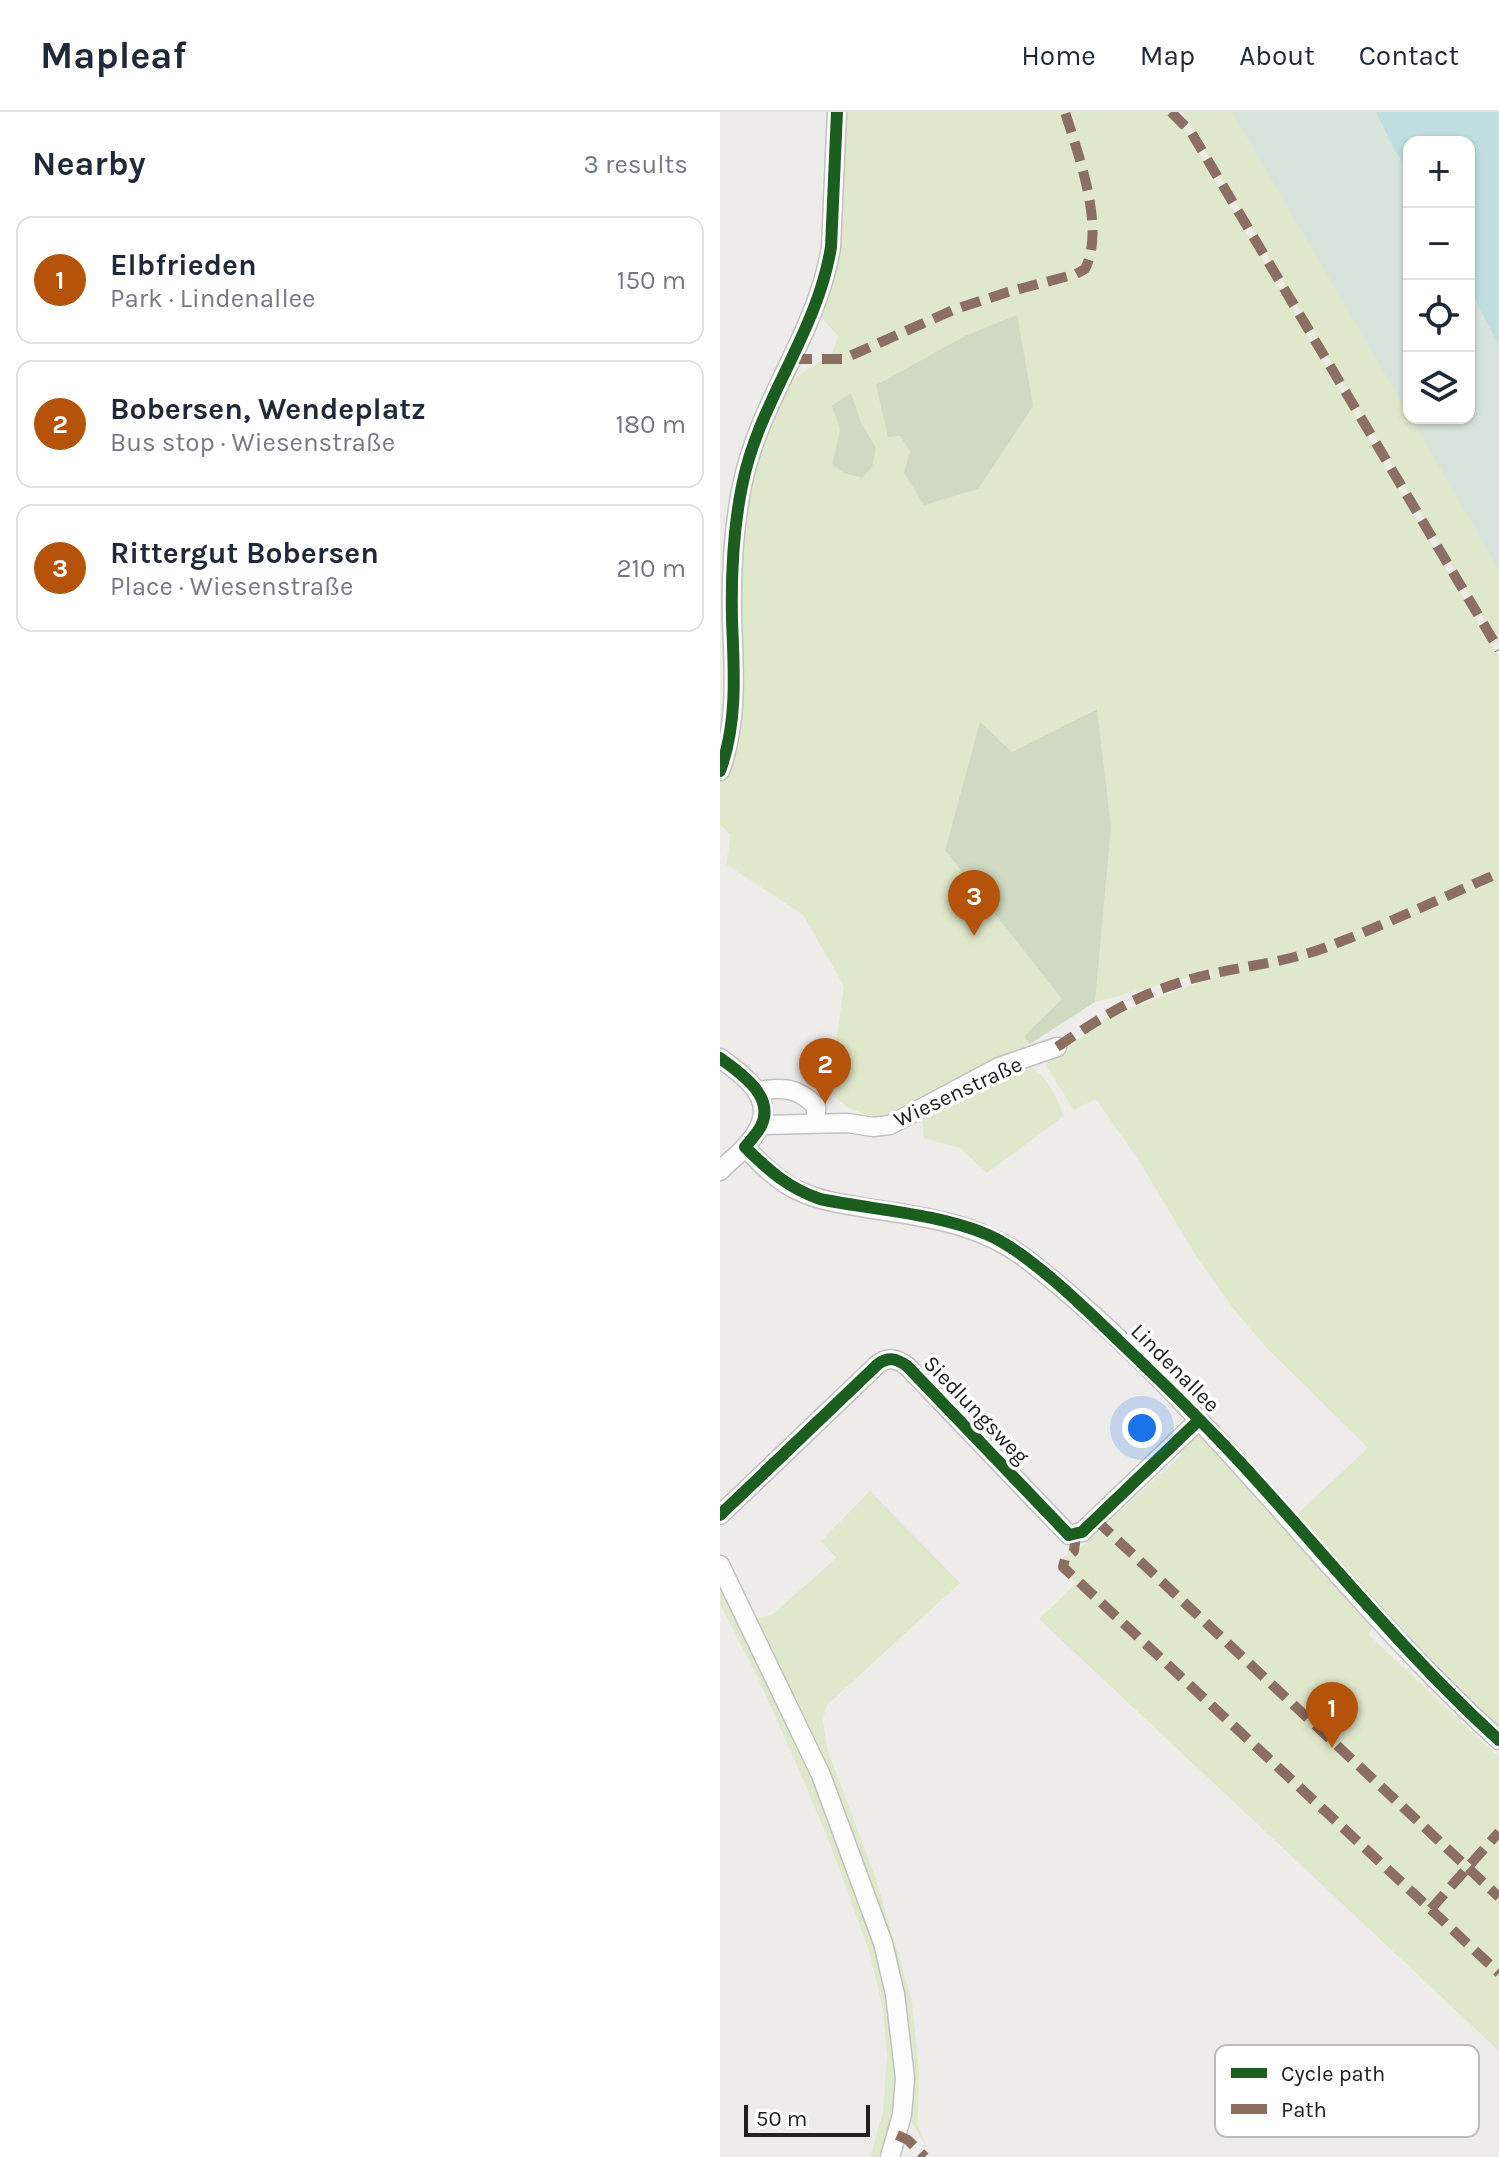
<!DOCTYPE html>
<html lang="en">
<head>
<meta charset="utf-8">
<style>
  body { margin:0; font-family:Karla,sans-serif; background:#f2f2f3; color:#1f2937 }
  .controls { position:absolute; right:24px; top:24px; display:grid; overflow:hidden; border-radius:16px; box-shadow:0 2px 6px #0004 }
  .controls button { width:72px; height:72px; display:grid; place-items:center; padding:0; border:0; border-bottom:2px solid #e0e1e3; background:#fff; color:#1f2937; font:40px sans-serif }
  .scale { position:absolute; left:24px; bottom:20px; width:126px; box-sizing:border-box; padding-left:8px; border:4px solid #202020; border-top:0; font-size:22px; line-height:28px; white-space:nowrap; color:#202020; -webkit-text-stroke:6px #fff; paint-order:stroke }
  .you { position:absolute; left:422px; top:1316px; width:28px; height:28px; margin:-20px; border:6px solid #fff; border-radius:50%; background:#1a73e8; box-shadow:0 0 0 12px #1a73e833 }
  .badge { display:grid; place-items:center; width:52px; height:52px; border-radius:50%; background:#b45309; color:#fff; font-size:26px; font-weight:700 }
  .pin { position:absolute; translate:-50% -66px; filter:drop-shadow(0 2px 4px #0008) }
  .pin::after { content:''; position:absolute; top:42px; width:28px; height:24px; background:inherit; clip-path:polygon(0 0,100% 0,50% 100%) }
  .list { margin:0; padding:0; list-style:none }
  h2 { display:flex; justify-content:space-between; align-items:center; height:104px; margin:0; padding:0 32px; font-size:34px }
  h2 small { font-size:26px; font-weight:400; color:#747a83 }
  .list li { display:grid; grid-template-columns:52px 1fr auto; gap:24px; align-items:center; box-sizing:border-box; height:128px; margin:0 16px 16px; padding:0 16px; border:2px solid #e0e1e3; border-radius:16px }
  .list b { display:block; font-size:30px; white-space:nowrap }
  .list p { margin:0; font-size:26px; white-space:nowrap; color:#747a83 }
  .list em { font-size:26px; font-style:normal; color:#747a83 }
  .icon { flex:none; width:44px; height:44px; fill:none; stroke:currentColor; stroke-width:2; stroke-linecap:round; stroke-linejoin:round }
  .map { position:relative; flex:none; width:779px; height:2045px; overflow:hidden }
  header { display:flex; align-items:center; gap:48px; box-sizing:border-box; height:112px; padding:0 40px; background:#fff; border-bottom:2px solid #e0e1e3 }
  header strong { font-size:38px }
  nav { display:flex; gap:44px; margin-inline-start:auto; font-size:28px }
  main { display:flex }
  aside { flex:1; background:#fff }
  .map>svg:first-child { display:block }
</style>
</head>
<body>
<header>
<strong>Mapleaf</strong>
<nav><a>Home</a><a>Map</a><a>About</a><a>Contact</a></nav>
</header>
<main>
<aside>
<h2>Nearby<small>3 results</small></h2>
<ul class="list">
<li><span class="badge">1</span><div><b>Elbfrieden</b><p>Park · Lindenallee</p></div><em>150 m</em></li>
<li><span class="badge">2</span><div><b>Bobersen, Wendeplatz</b><p>Bus stop · Wiesenstraße</p></div><em>180 m</em></li>
<li><span class="badge">3</span><div><b>Rittergut Bobersen</b><p>Place · Wiesenstraße</p></div><em>210 m</em></li>
</ul>
</aside>
<div class="map">
<svg width="779" height="2045" viewBox="0 0 779 2045">
  <rect width="100%" height="100%" fill="#eeecea"/>
  <path fill="#e0e8cb" fill-rule="evenodd" d="M121,0H455L779,545V1617L659,1498L577,1402L648,1336L545,1234L515,1199L476,1144L419,1049L376,987L354,998L326,954L327,946L341,940L389,904L494,865L492,859L375,890L391,715L376,597L292,641L260,611L225,737L342,887L305,923L310,932L198,986L174,1003L151,1005L127,995L109,981L124,874L83,803L6,752L11,723L0,713V671L8,649L15,457L35,338L70,269L112,241L118,224L100,204L112,172L114,157ZM245,224L190,339L180,324L168,325L157,273ZM131,282L141,310L156,336L112,353Z
    M462,0H656L674,37L689,60V306H749V176L779,234V533Z
    M308,954C327,962 337,986 344,1004L267,1061L240,1036L204,1026L202,1003L281,959Z
    M475,1321L481,1322L656,1512L651,1517L649,1523L779,1645V1939L319,1507L356,1471L339,1454L340,1449L352,1437L356,1440L378,1419L382,1420L387,1415V1411L461,1343L457,1337Z
    M150,1379L240,1471L106,1594L103,1609L107,1636L157,1770L192,1890L199,1958L198,2014L206,2034L191,2009L192,1935L181,1871L162,1806L134,1730L35,1512L39,1505L52,1503L116,1446L101,1429Z
    M0,1470L75,1622L131,1764L156,1837L168,1887L177,1973L175,1996L162,2045H150L163,2000L167,1944L163,1897L149,1839L110,1732L83,1667L38,1566L0,1492Z"/>
  <path fill="#cfdac1" d="M297,203L313,294L258,377L204,393L184,361L190,339L180,324L168,325L156,273L245,224Z
    M131,281L141,310L156,336L152,355L142,366L124,361L112,353L120,317L112,294Z
    M377,597L391,715L375,890L310,932L304,924L342,887L225,738L260,610L292,640Z"/>
  <path fill="#d8e3db" d="M512,0H656L674,37L689,60V303Z
    M749,176L779,234V458L691,306H749Z"/>
  <path fill="#c0dede" d="M656,0H779V234L749,176V30H689V60L674,37Z"/>
  <g fill="none" stroke-linecap="round" stroke-linejoin="round">
    <defs>
      <path id="street" d="M0,659C18,610 14,559 12,508C11,463 13,418 22,374C39,288 97,222 111,135L117,0
        M0,946C37,973 63,996 23,1037C16,1045 7,1051 0,1059
        M37,979C63,975 77,975 96,994V1011
        M42,1013L128,1011L153,1015L170,1013L279,955L337,935
        M25,1035C42,1053 58,1070 81,1080C101,1089 124,1092 146,1096C201,1104 259,1111 305,1146C485,1285 612,1477 779,1628
        M0,1403L158,1252C169,1244 177,1247 187,1254L349,1423L362,1420L479,1308
        M0,1453L101,1663L163,1831L175,1882L185,1966L182,2003L170,2045"/>
    </defs>
    <use href="#street" stroke="#c1c1c0" stroke-width="21"/>
    <use href="#street" stroke="#fcfcfc" stroke-width="18"/>
    <path stroke="#8d6e63" stroke-width="10" stroke-dasharray="20 10" stroke-linecap="butt" d="M451,0L471,20L779,538
      M72,247H123L233,198L288,180L356,162L365,157C386,116 358,42 345,0
      M337,935C380,906 411,886 461,870C508,855 558,853 604,836C663,814 721,786 779,761
      M376,1408L779,1785
      M356,1422L354,1439L345,1447L343,1455L779,1861
      M711,1797L779,1720
      M177,2023L188,2028L205,2045"/>
    <defs>
      <path id="cycleway" d="M0,659C18,610 14,559 12,508C11,463 13,418 22,374C39,288 97,222 111,135L117,0
        M0,946C20,961 56,984 41,1014C37,1022 30,1029 25,1035C48,1058 68,1076 100,1087C154,1098 214,1101 266,1122C306,1138 366,1197 398,1228C439,1267 480,1307 518,1348C605,1442 684,1542 779,1628
        M0,1403L158,1252C169,1244 177,1247 187,1254L349,1423L362,1420L479,1308"/>
    </defs>
    <use href="#cycleway" stroke="#fff" stroke-width="17"/>
    <use href="#cycleway" stroke="#1b5e20" stroke-width="12"/>
  </g>
  <g text-anchor="middle" dominant-baseline="central" stroke-width="7" stroke-linejoin="round" paint-order="stroke">
    <g font-size="22" fill="#202020" stroke="#fff">
      <text transform="translate(238 980) rotate(-25)">Wiesenstraße</text>
      <text transform="translate(455 1256) rotate(45)">Lindenallee</text>
      <text transform="translate(256 1298) rotate(46)">Siedlungsweg</text>
    </g>
  </g>
  <rect x="495" y="1933" width="264" height="92" rx="12" fill="#fff" stroke="#bcbcbc" stroke-width="2"/>
  <rect x="511" y="1956" width="36" height="10" fill="#1b5e20"/>
  <rect x="511" y="1992" width="36" height="10" fill="#8d6e63"/>
  <g font-size="22" fill="#202020">
    <text x="561" y="1969">Cycle path</text>
    <text x="561" y="2005">Path</text>
  </g>
</svg>
<div class="controls">
<button>+</button>
<button>−</button>
<button><svg class="icon" aria-label="locate" viewBox="0 0 24 24"><circle cx="12" cy="12" r="6"/><path d="M12 2v4M12 18v4M2 12h4M18 12h4"/></svg></button>
<button><svg class="icon" aria-label="layers" viewBox="0 0 24 24"><path d="M12 4l9 5-9 5-9-5zM3 14l9 5 9-5"/></svg></button>
</div>
<div class="scale">50 m</div>
<div class="you"></div>
<div class="pin badge" style="left:612px;top:1636px">1</div>
<div class="pin badge" style="left:105px;top:992px">2</div>
<div class="pin badge" style="left:254px;top:824px">3</div>
</div>
</main>
</body>
</html>
